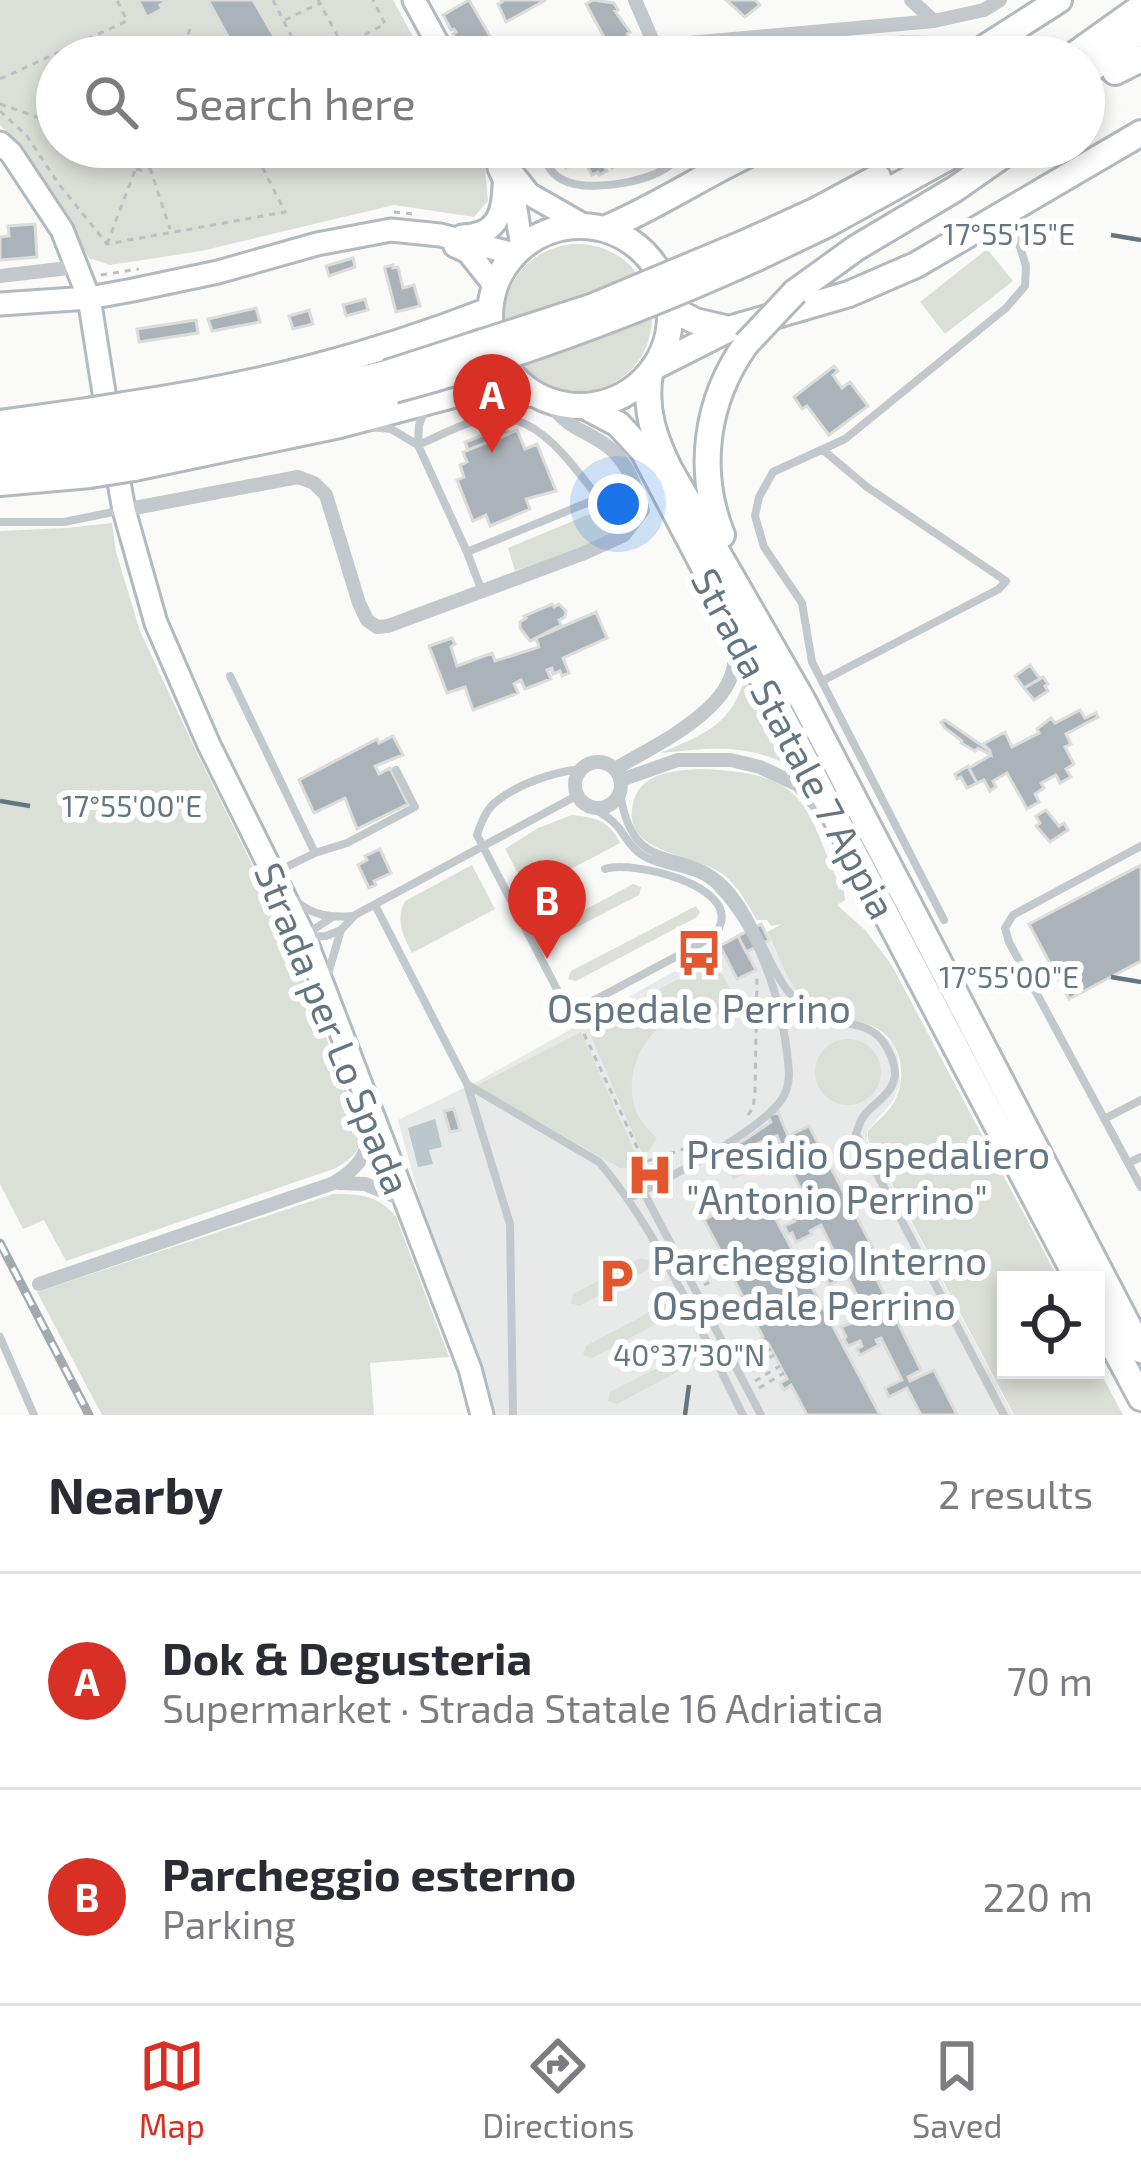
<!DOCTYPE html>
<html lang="en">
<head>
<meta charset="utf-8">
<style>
  body { margin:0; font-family:"Exo 2",sans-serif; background:#f7f7f7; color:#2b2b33 }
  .controls { position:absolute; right:36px; bottom:36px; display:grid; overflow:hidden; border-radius:0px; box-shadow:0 6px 18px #0003 }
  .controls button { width:108px; height:108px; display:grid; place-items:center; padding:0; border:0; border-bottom:3px solid #e1e1e2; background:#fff; color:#2b2b33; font:60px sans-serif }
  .you { position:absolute; left:618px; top:504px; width:42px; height:42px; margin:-30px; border:9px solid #fff; border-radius:50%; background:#1a73e8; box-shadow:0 0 0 18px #1a73e833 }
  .badge { display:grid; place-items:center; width:78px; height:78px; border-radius:50%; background:#d93025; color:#fff; font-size:39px; font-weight:700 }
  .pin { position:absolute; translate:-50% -99px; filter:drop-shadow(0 3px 6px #0008) }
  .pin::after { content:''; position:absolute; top:63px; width:42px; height:36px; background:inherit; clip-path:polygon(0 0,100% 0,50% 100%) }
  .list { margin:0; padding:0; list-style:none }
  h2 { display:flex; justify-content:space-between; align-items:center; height:156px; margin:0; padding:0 48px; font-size:51px }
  h2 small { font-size:39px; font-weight:400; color:#7c7c81 }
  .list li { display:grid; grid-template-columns:78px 1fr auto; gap:36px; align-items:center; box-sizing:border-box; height:216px; padding:0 48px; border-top:3px solid #e1e1e2 }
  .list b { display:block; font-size:45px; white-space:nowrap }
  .list p { margin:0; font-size:39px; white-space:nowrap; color:#7c7c81 }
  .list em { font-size:39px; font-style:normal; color:#7c7c81 }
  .icon { flex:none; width:66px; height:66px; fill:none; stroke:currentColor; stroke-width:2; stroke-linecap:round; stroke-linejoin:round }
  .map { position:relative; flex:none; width:1141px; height:1415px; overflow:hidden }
  .search { position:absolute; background:#fff; box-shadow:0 6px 18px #0003; left:36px; right:36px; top:36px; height:132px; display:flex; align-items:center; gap:30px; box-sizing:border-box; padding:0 42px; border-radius:66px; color:#7c7c81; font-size:45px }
  .sheet { height:588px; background:#fff }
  nav { display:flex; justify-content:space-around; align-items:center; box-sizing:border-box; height:168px; border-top:3px solid #e1e1e2; background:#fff; font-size:33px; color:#7c7c81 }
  nav a { display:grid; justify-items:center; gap:6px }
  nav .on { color:#d93025 }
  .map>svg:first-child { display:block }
</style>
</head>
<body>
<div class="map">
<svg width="1141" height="1415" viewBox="0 0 1141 1415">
  <rect width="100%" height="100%" fill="#fafaf8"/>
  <path fill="#e8e9e9" d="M761,923L796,991L807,1004L838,1021L875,1028L893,1044L898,1058L900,1083L894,1099L867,1131V1139L1013,1415H492L478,1361L423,1212L398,1120L478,1081Z"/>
  <path fill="#dadfd7" d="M0,0H393L424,57H57V147H473L485,168L488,201L474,217L394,205L201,251L110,265L89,258L23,147L0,125Z
    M904,35L963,37L917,57H713Z
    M504 318a74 74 0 1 1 148 0a74 74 0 1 1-148 0Z
    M987,249L1013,281L945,334L920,302Z
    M633,496L636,511C618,543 549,559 515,571L508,548Z
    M112,523L116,552L140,631L195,749L283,927L358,1119C364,1146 360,1153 336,1168L66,1261L44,1220L23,1229L0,1184V531L66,528Z
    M747,673L794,767C744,743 713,748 660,753C708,733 731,725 747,673Z
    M697,769C730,770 776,772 798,799C816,820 825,854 837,879L843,884L845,900L837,905L865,930L891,964L1059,1280H1006V1370H1096V1364L1123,1415H1014L868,1139V1131C876,1122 886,1115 893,1104C909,1077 902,1037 870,1025C848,1017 830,1020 810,1004C789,989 779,955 767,932L782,924L771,926L767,920H757C747,904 739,887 724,875C694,851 618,856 634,800C642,773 673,771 697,769Z
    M572,815C595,817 610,821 620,843L528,892L505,849L538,828Z
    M472,865L495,909L412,953C403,935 395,920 405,901Z
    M633,884L641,887L639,895L554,939L547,938L546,933L549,929Z
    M696,906L700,912L697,917L576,981L568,979L571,971Z
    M715,960L736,1001V1008C719,1020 700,1011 681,1016C645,1026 623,1073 635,1108C639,1121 648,1129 657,1138L646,1155L641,1151L589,1032L593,1029V1024Z
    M581,1032L640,1164L637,1167L620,1168L481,1089L478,1085Z
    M815 1072a33 33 0 1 1 66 0a33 33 0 1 1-66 0Z
    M333,1194C359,1194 379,1195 396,1217L449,1357L370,1363L374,1415H102L37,1292Z
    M641,1258L650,1261L647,1270L579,1306L571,1303L573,1294Z
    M665,1304L673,1305V1315L592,1358L583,1355L586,1346Z
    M695,1349L699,1354L696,1362L617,1404L608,1401L610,1392Z"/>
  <path fill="#bbc7cb" d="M435,1119L442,1147L429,1150L433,1164L418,1167L408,1128Z"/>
  <path fill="#aab3b9" stroke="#dcdcda" stroke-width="3" d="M138,0H169L160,5L162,9L147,17Z
    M208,0H253L286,57H235L238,55Z
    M469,0L502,57H469L461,42L459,43L453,34L456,32L454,29L451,30L443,15Z
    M501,0H546L506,22L498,4L502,2Z
    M593,0L614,3L618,10L615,11L630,32L627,34L631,41L627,43L630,47L633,45L643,57H615L586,4Z
    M726,0H755L760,5L745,17Z
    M552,147H580L583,158L597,147H636L638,150L632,154L633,156L626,160L625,157L612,168L610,165L605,168L607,171L599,175L598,172L592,175L585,162L579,161L566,168L556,156L559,154L556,149L554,151Z
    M35,224L37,257L0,260V237L9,236L8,226Z
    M353,258L355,267L329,276L326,266Z
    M393,265V268L398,267L403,288L414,285L420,306L396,312L385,270V267Z
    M365,299L368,310L346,316L343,305Z
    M256,308L260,322L212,331L208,319Z
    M309,310L313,324L293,329L289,316Z
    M196,320L198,333L139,342L137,329Z
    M834,366L838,371L833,375L842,388L850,382L868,406L829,435L807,406L802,409L794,397Z
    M506,426L509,434L468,450L465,442Z
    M517,430L525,449L537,444L556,491L526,499L530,509L490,526L486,515L473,521L457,480L464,477L460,465L467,462L463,452Z
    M552,604L554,607L559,604L566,611L565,617L559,620L561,625L530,641L520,628V622L526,618L524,616Z
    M596,612L607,638L563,658L569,673L562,676L560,671L553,674L552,668L547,670L551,679L525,689L521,680L514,684L518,693L473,710L465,687L447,693L429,646L452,638L455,644L451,647L457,666L492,653L495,661L539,647L536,638Z
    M1030,665L1040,679L1024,688L1015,676Z
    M1043,677L1048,684L1045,686L1048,691L1034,700L1024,688Z
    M1080,710L1085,718L1096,713L1098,717L1066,734L1071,744L1065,747L1074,764L1066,769L1071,777L1060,783L1056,775L1041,783L1044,788L1035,794L1039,802L1027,809L1007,773L993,781L996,787L990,791L984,780L977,783L969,768L991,755L990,751L983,744L1005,732L1012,747L1039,733L1037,729L1051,718L1055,723Z
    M945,720L990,751L991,755L978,748L975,751L961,743L962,741L945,728L941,722Z
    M393,736L403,755L375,766L379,774L390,768L408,804L357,829L345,798L314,813L299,780L377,739L379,743Z
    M968,766L977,783L967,788L961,777L957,779L955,774Z
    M1046,810L1059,826L1064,823L1068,830L1050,842L1036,826L1040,823L1036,816Z
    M380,849L391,873L374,881L376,885L369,888L358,865L367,860L365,856Z
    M1141,865V961L1069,999L1029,924Z
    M761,924L769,940L746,952L738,936Z
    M738,936L756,970L737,979L720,946Z
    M454,1109L460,1130L450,1132L444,1111Z
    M778,1112L791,1144L782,1148L777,1136L756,1144L764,1165L734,1177L723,1149L743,1141L771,1122L768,1116Z
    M809,1126L874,1250L865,1255L921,1370L908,1377L910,1381L934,1370L957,1415H921L907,1388L889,1397L885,1388L902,1380L881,1338L876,1340L879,1345L860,1355L857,1349L862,1346L860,1341L848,1346L844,1339L846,1337L841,1327L868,1317L847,1276L829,1285L825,1276L842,1268L821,1225L810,1231L812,1234L796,1242L792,1233L788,1234L784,1226L795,1221L792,1216L788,1218L784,1211L806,1200L788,1163L771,1172L767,1164L782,1156V1148L791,1144L788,1136Z
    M761,1190L779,1225L880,1415H807L791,1385L784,1390L780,1383L787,1379L768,1343L761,1347L757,1341L763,1337L745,1302L738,1305L735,1299L742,1295L723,1259L716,1263L713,1256L721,1252L704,1220Z"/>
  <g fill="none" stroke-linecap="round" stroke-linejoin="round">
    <defs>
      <path id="secondary" d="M414,0L445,57
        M0,143L11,153L62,230L89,298L109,424
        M494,150L529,194L585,226
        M499,168L515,204L522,247
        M462,236C496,235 503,216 504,186
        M455,246L468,252L495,286
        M0,304L89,298L133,290L218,272L317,244L391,230L440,235L515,254
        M114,455L124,510L156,623L209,745L304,936L470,1369L482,1415"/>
      <path id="highway" d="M970,57L1059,0
        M1071,57L1141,7
        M1115,72L1141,59
        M1084,75L1141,31
        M490 316a90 90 0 1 1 180 0a90 90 0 1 1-180 0Z
        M604,229C660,206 709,171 764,147
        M749,241L815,211L878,177
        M759,257L828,224L967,147
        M795,292L856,248L955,189L1015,147
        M670,308L695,321L729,329
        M656,366L729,329L849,294L916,265L1141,133
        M650,373C644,409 654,438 670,470L802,699L1141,1350
        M124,405C255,386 366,358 490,310
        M586,407L618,424L643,451L1078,1280
        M0,423L80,412
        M127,428L258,404L387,373
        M0,444L83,435
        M131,445L265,420L394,390
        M0,461L86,452
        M134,468L340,425L476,389L533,394
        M0,483L90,475
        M722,535C696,470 706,400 746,344
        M1096,1314L1141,1398"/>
    </defs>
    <use href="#secondary" stroke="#b3babf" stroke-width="27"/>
    <use href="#highway" stroke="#b4b9bd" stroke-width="30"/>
    <path stroke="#bbbfc2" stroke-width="3" stroke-dasharray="6 6" stroke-linecap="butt" d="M273,0L302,57
      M318,0L342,44
      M285,20L320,3
      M180,57L190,29
      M322,57L385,24L373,0
      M929,57L954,45
      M0,79L127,21L117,0
      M0,104L57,124
      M0,111L27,136L58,183L107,244L285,212L252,147
      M132,147C120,178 166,178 153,147
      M150,168L170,229
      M394,212L414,214
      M107,244L136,168
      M101,275L139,269
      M579,1023L644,1162L712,1140
      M748,1115L753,1108L755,1094L757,977
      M701,1278L726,1264
      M704,1285L729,1271
      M746,1363L771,1349
      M749,1370L774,1355
      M755,1381L780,1366
      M759,1388L784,1373"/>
    <path stroke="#c3c8cc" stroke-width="8" d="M539,147C543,158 550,173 561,179C585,193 644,183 666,168C674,163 680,155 686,147
      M425,410L419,425L418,445L467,552
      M370,427L391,429L418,445
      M418,445C440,436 466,421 489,418C540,412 571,465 599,498L467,552L481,589
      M599,498L635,488
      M0,522H64L123,510
      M230,676L315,853L276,872
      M822,681L999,589L1006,581L867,487L823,450
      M581,769C554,772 520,783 497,801C486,809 481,823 477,835L563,1001L574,1011L696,946C704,941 714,936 719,928C740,885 632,860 605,869
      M620,793C634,882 683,839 728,888C761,924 768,980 807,1011C829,1028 862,1016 882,1040C889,1050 895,1061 895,1074C894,1094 873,1103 863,1117C861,1120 857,1131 856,1134L1004,1415
      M588,805C599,812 610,817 618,827C626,837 630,847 642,855C665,870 696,865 717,887C757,929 778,989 786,1045C788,1063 793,1083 782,1099C759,1133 666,1179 628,1199
      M1141,846L1013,915L1005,928L1009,942L1141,1187
      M315,853L347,843L415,807L396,770
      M295,900C313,916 330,918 353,916
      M375,905L467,1084L510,1224L513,1415
      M944,920L812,662L802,603L764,547L755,516L759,497L773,472L845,439L1006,308L1025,286L1026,266L1009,212
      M305,935L331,918
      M305,937L326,936L341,930
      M327,977L341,930L355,915L578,795
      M468,1085L599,1162C660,1233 700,1331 743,1415
      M1104,1119L1141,1100
      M1128,1163L1141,1157
      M643,1191L761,1415
      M0,1337L34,1415"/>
    <path stroke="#c3c8cc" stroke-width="14" d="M635,0L655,46L934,21L984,10L1000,0
      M911,0L934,21
      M0,276L77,267
      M124,510L298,477L314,483L326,495L359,603L367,620L377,627L388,626L582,554L624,535L643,510C636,488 629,465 611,449C585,428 571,433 549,402
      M575 785a23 23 0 1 1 46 0a23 23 0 1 1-46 0Z
      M615,769C658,743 757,700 730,637
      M621,780L678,760H731L760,767L798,785L827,817
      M339,1183L365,1184L404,1200
      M39,1284L334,1183C363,1165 367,1153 373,1120"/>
    <use href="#secondary" stroke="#fff" stroke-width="21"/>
    <use href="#highway" stroke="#fff" stroke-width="24"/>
    <defs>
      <path id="rail" d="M0,1243L89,1415"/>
    </defs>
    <use href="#rail" stroke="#a2aab0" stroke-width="9"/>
    <use href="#rail" stroke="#fff" stroke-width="4.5" stroke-dasharray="14" stroke-linecap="butt"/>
    <defs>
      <path id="highway-bridge" d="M746,344L795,292
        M387,373L591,307L749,241
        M394,390C520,356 640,311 759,257
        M80,412L124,405
        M83,435L127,428
        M86,452L131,445
        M90,475L134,468"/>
    </defs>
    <use href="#highway-bridge" stroke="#b4b9bd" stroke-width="30" stroke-linecap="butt"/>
    <use href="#highway-bridge" stroke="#fff" stroke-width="24"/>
  </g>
  <path fill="none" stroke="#657683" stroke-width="4.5" d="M1111,235L1141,240M0,801L30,806M1111,977L1141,982M685,1415L689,1385"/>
  <defs>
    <symbol id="bus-bare" viewBox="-9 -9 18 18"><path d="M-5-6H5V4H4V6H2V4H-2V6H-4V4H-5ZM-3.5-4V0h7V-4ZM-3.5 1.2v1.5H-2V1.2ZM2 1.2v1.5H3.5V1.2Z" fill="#e4572e" stroke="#fff" stroke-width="2.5" paint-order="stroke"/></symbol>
    <symbol id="hospital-bare" viewBox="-9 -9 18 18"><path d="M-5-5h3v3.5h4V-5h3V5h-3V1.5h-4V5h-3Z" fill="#e4572e" stroke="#fff" stroke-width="2.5" paint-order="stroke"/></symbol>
    <symbol id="parking-bare" viewBox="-9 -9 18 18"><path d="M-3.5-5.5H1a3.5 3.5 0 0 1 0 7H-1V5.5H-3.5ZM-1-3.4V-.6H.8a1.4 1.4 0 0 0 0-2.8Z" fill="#e4572e" stroke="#fff" stroke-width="2.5" paint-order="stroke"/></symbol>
  </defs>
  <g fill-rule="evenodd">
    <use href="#bus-bare" x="666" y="920" width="66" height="66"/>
    <use href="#hospital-bare" x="617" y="1142" width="66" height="66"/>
    <use href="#parking-bare" x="583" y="1248" width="66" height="66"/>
  </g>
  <g text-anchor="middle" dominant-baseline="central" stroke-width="12" stroke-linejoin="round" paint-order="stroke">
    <g font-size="39" fill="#657683" stroke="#fff">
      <text transform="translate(795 743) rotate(62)">Strada Statale 7 Appia</text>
      <text transform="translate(334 1028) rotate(68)">Strada per Lo Spada</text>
    </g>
    <g font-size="39" fill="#657683" stroke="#fff" text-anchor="start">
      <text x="699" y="1007" text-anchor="middle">Ospedale Perrino</text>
      <text x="686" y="1153">Presidio Ospedaliero<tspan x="686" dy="45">"Antonio Perrino"</tspan></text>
      <text x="652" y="1259">Parcheggio Interno<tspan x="652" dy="45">Ospedale Perrino</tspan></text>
    </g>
  </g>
  <g font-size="30" text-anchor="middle" fill="#657683" stroke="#fff" stroke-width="12" stroke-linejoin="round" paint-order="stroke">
    <text x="1009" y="245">17°55'15"E</text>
    <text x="132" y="817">17°55'00"E</text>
    <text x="1009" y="988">17°55'00"E</text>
    <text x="689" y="1366">40°37'30"N</text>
  </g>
</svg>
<div class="controls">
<button><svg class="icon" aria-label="locate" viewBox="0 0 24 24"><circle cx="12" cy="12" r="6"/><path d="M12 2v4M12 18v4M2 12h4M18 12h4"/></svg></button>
</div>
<div class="you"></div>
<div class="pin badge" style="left:492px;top:453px">A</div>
<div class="pin badge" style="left:547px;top:959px">B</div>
<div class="search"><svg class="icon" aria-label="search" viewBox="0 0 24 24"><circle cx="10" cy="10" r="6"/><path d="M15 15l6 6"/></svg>Search here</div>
</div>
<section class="sheet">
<h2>Nearby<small>2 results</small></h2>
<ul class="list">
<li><span class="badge">A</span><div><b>Dok &amp; Degusteria</b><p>Supermarket · Strada Statale 16 Adriatica</p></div><em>70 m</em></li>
<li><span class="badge">B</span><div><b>Parcheggio esterno</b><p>Parking</p></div><em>220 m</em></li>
</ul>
</section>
<nav>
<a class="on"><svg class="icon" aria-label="map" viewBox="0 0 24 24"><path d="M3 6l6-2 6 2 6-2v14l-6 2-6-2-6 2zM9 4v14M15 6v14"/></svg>Map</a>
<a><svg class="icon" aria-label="directions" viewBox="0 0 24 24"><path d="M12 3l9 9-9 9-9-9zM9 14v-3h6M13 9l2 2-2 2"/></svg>Directions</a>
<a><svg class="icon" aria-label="saved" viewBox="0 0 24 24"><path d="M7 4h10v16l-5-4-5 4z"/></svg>Saved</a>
</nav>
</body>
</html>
